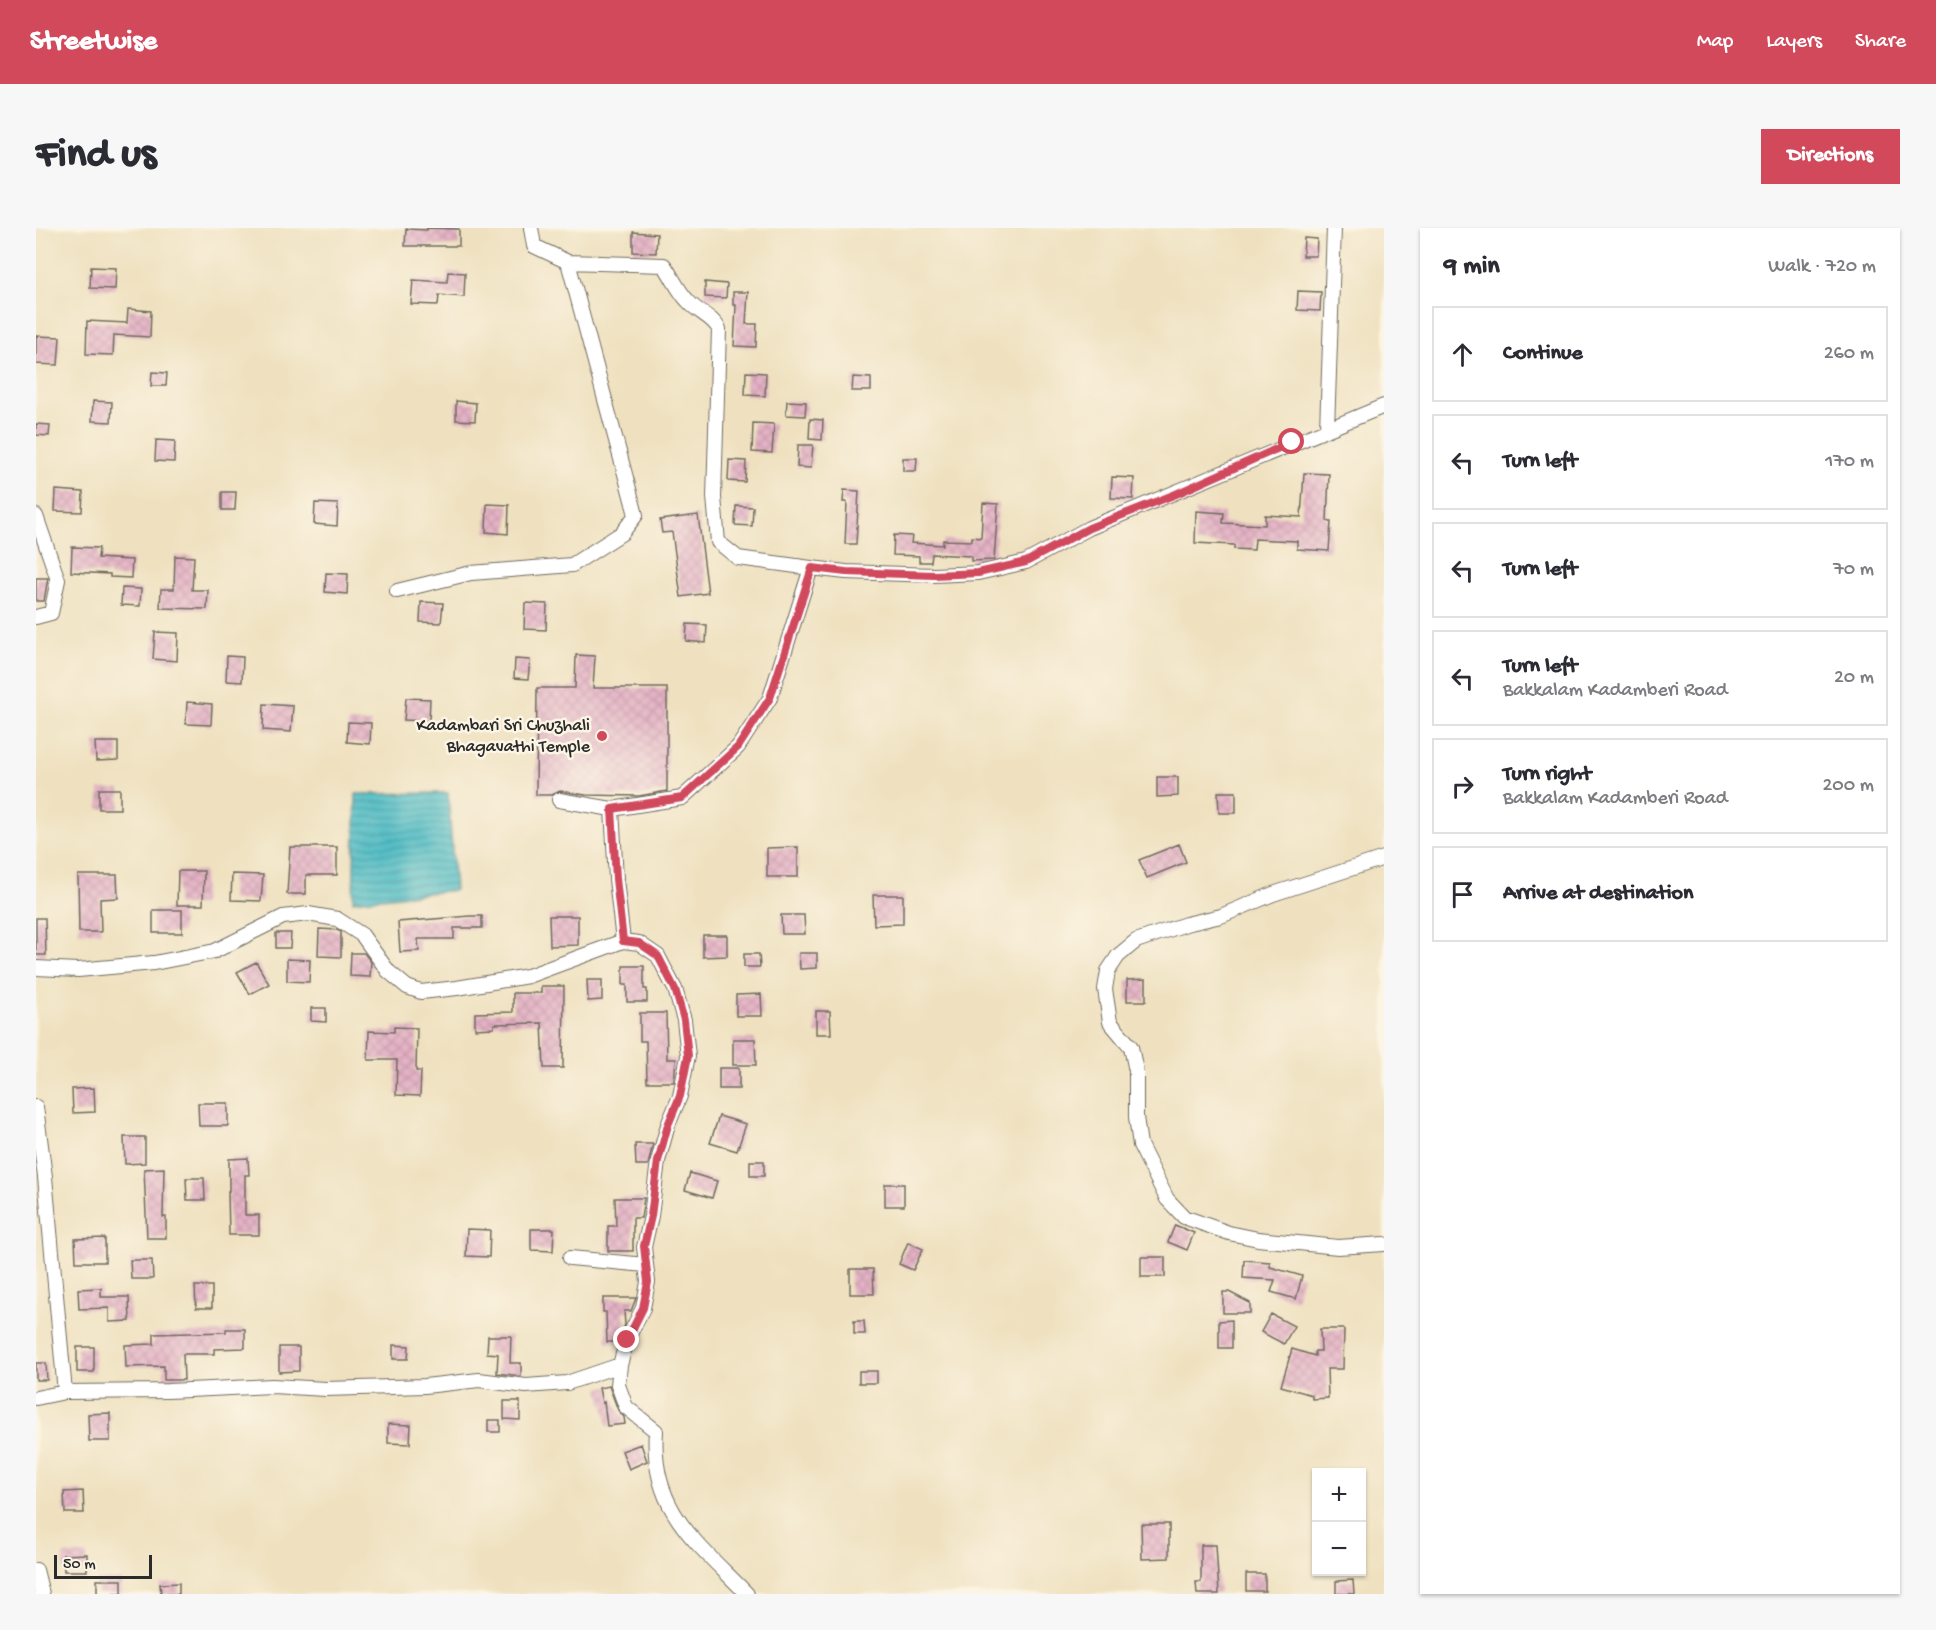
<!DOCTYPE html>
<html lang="en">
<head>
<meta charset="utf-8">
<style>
  body { margin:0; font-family:"Gochi Hand",sans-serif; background:#f7f7f7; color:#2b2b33 }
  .controls { position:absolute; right:18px; bottom:18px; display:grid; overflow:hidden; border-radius:0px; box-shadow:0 2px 4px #0004 }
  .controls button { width:54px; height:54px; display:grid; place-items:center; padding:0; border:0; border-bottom:2px solid #e1e1e2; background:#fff; color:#2b2b33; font:30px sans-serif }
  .scale { position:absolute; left:18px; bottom:15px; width:98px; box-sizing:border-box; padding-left:6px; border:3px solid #2b2b2b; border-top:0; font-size:16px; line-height:21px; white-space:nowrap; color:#2b2b2b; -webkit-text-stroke:4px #fcf5e5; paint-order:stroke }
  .stop { position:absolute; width:18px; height:18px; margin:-14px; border:4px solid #d1495b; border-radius:50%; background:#fff }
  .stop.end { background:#d1495b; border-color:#fff; box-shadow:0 2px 6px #0008 }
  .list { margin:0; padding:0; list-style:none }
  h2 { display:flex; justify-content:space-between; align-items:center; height:78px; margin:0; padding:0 24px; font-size:26px }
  h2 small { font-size:20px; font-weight:400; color:#7c7c81 }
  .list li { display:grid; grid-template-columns:39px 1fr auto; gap:18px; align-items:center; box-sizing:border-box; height:96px; margin:0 12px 12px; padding:0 12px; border:2px solid #e1e1e2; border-radius:0px }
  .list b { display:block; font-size:22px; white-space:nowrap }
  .list p { margin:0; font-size:20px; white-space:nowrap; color:#7c7c81 }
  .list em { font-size:20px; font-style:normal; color:#7c7c81 }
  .icon { flex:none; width:33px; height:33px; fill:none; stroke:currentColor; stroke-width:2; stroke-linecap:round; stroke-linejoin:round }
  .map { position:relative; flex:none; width:1348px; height:1366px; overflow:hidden; border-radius:0px }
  header { display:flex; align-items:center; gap:36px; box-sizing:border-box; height:84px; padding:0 30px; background:#d1495b; color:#fff }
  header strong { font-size:28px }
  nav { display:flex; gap:33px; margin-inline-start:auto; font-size:21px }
  .intro { display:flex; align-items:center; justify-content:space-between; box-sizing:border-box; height:144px; padding:0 36px }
  h1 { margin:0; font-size:42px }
  .button { padding:15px 27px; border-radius:0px; background:#d1495b; color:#fff; font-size:21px; font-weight:700 }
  main { display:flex; gap:36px; padding:0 36px }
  aside { flex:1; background:#fff; border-radius:0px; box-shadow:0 2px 4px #0004 }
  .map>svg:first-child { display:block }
</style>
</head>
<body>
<header>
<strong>Streetwise</strong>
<nav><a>Map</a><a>Layers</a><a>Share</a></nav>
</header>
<div class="intro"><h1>Find us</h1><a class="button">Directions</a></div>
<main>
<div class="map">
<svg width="1348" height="1366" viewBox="0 0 1348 1366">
  <defs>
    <pattern id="water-rules" width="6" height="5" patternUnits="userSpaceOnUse" patternTransform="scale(1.5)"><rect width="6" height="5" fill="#4ebcc5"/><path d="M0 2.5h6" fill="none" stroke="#4199a0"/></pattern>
    <pattern id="building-cross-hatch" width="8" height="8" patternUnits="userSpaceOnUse" patternTransform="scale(1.5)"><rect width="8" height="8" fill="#e4b2c5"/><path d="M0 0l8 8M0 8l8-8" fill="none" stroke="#c499a9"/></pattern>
  </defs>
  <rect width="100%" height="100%" fill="#fcf5e5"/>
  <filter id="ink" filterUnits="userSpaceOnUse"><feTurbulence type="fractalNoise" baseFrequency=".0167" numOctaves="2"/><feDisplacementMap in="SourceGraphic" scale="12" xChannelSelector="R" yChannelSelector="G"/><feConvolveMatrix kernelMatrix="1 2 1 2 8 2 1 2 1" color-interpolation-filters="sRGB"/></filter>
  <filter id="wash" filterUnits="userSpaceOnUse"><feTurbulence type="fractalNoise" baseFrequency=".008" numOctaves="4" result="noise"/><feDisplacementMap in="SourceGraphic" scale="24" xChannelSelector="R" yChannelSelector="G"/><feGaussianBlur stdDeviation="1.35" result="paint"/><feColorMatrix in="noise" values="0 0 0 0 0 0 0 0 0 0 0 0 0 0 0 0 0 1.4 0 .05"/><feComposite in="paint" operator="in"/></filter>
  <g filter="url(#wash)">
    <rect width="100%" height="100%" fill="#efe1c0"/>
    <path fill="url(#water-rules)" stroke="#3c7478" stroke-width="1.5" d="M412,565L419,662L317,673L320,566Z"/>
    <g id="blocks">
      <path fill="url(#building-cross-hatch)" d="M391,0L423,1V18H369L370,1L391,2Z
        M597,4L621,6L620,25L597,24Z
        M1268,10L1281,11L1280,28H1267Z
        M55,39L80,40L79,61L54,60Z
        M412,44L429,45L428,69L403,67L402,77L375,76L377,52L411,54Z
        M669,54L691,56L690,70L669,69Z
        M1262,63L1285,64L1284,83L1261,82Z
        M697,64H712L710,96H721L720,119L698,118L700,77H697Z
        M92,81L115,83L114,109L78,107L77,127L50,126L51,93L91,95Z
        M0,108L24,109L22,137L0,136Z
        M116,144L131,145L130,158H115Z
        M710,144L730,145L729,168L709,167Z
        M817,149L835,150V163H816Z
        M57,173L76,174L75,194L56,193Z
        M420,173L440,175L439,193L420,192Z
        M751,173L770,174L769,188L750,187Z
        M774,191L787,192L786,212L773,211Z
        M717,195L738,196L736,225L716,224Z
        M0,196L14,197L13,208L0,207Z
        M120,212L139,213L138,234L119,233Z
        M762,217H777L775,240L761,239Z
        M867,230H881L880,243H867Z
        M693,232L710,233L709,254L692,253Z
        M1268,245L1293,246L1291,293L1295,294L1293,323L1261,321V313L1219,311L1218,322L1198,321V317L1159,315L1160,283L1188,285L1187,295L1229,297V287L1265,289Z
        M1076,249L1098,250L1097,271L1075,270Z
        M20,262L47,264L46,284L19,283Z
        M808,262L823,263L820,316H809L811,274H807Z
        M186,264H200L199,282H186Z
        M279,275L302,276L301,298L278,296Z
        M947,275L962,276L958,332L935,333V328L896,326L895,334H883V328L857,327L858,307L876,308L875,315L907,317V312L936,313V309L945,310Z
        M451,276L473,277L472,306L450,304Z
        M700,278L717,279L716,298L699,297Z
        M662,287L672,365L645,369L636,304L626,305L624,292Z
        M36,319L63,320L62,330L96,332L95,350L74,349V346L35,344Z
        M139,328L158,329L156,362H172L171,381L124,380L125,361H138Z
        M290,345L312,346L311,366L289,364Z
        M0,350H12L8,373H0Z
        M86,360L105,361L104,378L85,377Z
        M385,374L407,375L405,395L384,394Z
        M489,375L511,376L510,402L488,401Z
        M651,396L671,397L670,415L650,413Z
        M119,404L142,405L141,433L117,431Z
        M540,427L559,428L557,460H631V563L603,568L550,567L524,563L516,567H500L501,460H539Z
        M191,428L207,429L206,454L190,453Z
        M479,431L494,432L492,451L478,450Z
        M370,470L394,471L393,493L368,492Z
        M151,474L176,476L175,497L150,496Z
        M228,476L257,478L255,504L227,502Z
        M312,494L335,495L334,516L311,514Z
        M59,514H82V532L60,533Z
        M1121,549H1142V568L1121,569Z
        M63,561H84V581H63Z
        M1182,564H1200V585H1183Z
        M1143,616L1150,634L1111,650L1103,632Z
        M254,619H301V647H270V666H251Z
        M762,619V649H731V620Z
        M142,643H168L167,677H141Z
        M196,646L227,647L225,673L195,672Z
        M42,647H81L82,670L64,671L65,704H43Z
        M837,667H867V696L838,697Z
        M117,682H146V705H117Z
        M745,687H768L769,706H746Z
        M434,688H446V700H418V711H382L383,723L364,724L362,694Z
        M513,688H542V717L514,718Z
        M0,690H9L10,727H0Z
        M283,701L301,702L305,704V729L282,728Z
        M240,705H255L254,720H240Z
        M667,707H691V728L667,729Z
        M315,725H328L335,734L334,749L314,748Z
        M763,725H781V740L764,741Z
        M708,726H723L724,739H708Z
        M251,731L274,732L273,754L251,753Z
        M220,734L233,756L214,766L201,744Z
        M587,738H608V761H611V774H591V757H587Z
        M1110,751V773H1091V752Z
        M551,752H566V772L552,773Z
        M505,758H528L527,840H508L506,795L458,796V800L439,801V785L477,784V765H505Z
        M725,766L726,788H700V767Z
        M275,780H290V794L275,793Z
        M780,783H794L795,806H780Z
        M604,785H630L631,831H640L638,854H611L610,813H604Z
        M358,799L381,800L380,843H385L384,868L360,867L361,832H332L333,803L358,804Z
        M697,811H719L720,837H697Z
        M683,840H703V861H683Z
        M58,860L59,884L37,885L36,861Z
        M162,875H192V898H163Z
        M683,888L710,896L701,923L674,915Z
        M88,909H109V935L89,936Z
        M599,916H617L612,937H600Z
        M212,930L213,947H209V987H223V1007H193L192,963H193V931Z
        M714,933H728V948H714Z
        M128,940L127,989H130V1010H111L108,941Z
        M654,945L681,953L676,970L649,962Z
        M150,950H168L169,972H151Z
        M849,956H868V978H849Z
        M579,970H608L605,990H597V1023H572V998H580Z
        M1139,997L1158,1005L1151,1022L1132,1014Z
        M431,1001L454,1002L453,1029L430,1028Z
        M495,1001H518L517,1023L495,1022Z
        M69,1010V1034H40L39,1011Z
        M872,1014L887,1021L877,1042L863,1036Z
        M1105,1029H1129V1049H1105Z
        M94,1032H116L117,1051H95Z
        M1208,1032L1234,1034V1039L1266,1048L1260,1071L1235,1064L1239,1052L1207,1050Z
        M814,1041H837L838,1066H814Z
        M159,1058H176V1080H160Z
        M65,1060V1069H93L94,1093L73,1094V1080L43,1081L42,1061Z
        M1187,1064H1193L1214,1075V1085H1187Z
        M567,1070H600L595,1083H588L589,1097L581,1114H571L570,1084H567Z
        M1235,1086L1258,1098L1248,1116L1225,1104Z
        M1196,1092V1120H1183V1093Z
        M818,1093H828L829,1106H818Z
        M190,1101H209V1120L178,1121V1126H147L148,1152H128V1138L90,1139L89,1117L118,1116V1106L190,1104Z
        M1284,1101H1308L1307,1141H1291L1292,1170L1276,1171V1167L1245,1158L1256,1121L1279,1128V1123H1285Z
        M452,1108H475L474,1135H485V1148L461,1145L462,1126L451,1125Z
        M357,1117L373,1118L372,1131H357Z
        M41,1119H58V1144H41Z
        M243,1119H263V1143L243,1144Z
        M0,1135H10L11,1152H0Z
        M823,1143H841V1155H823Z
        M573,1158L582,1182L588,1189L589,1196L571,1198L568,1174L566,1175L563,1160Z
        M468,1173H484V1192L468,1191Z
        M74,1185V1213H53L52,1186Z
        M452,1192H464V1204H452Z
        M352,1196L375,1197L374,1216L352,1215Z
        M605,1216L611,1233L593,1241L586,1223Z
        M47,1263L48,1285H29L28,1264Z
        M1105,1296H1133V1330L1106,1331Z
        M1165,1317H1180L1183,1366H1161L1160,1354H1165Z
        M51,1326V1343H28L27,1327Z
        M1210,1346H1229V1363H1210Z
        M61,1352H86V1366H61Z
        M1317,1352L1318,1366H1300V1353Z
        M143,1355V1366H125L124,1356Z"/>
    </g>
  </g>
  <g filter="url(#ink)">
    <use href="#blocks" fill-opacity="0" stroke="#706b5f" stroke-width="1.5"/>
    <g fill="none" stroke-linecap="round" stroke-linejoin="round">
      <defs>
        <path id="street" d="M495,0L498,18L532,34L628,37C636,48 642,63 652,73C662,85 676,88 683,101L678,269L682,314L702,330L775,340
          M1291,201L1298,0
          M0,288L22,352L15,385L0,389
          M361,363L435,345L536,337L586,305L600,287L532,34
          M523,572L576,581
          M1348,630L1237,666L1185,688L1150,696L1100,713L1082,728L1072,743L1069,761L1074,794L1095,819L1100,843V889L1104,917L1131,971L1148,989L1193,1005L1222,1011L1302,1019L1348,1016
          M587,713L580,651L576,581L646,570L702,519L734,470L775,340L810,344L898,347L942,345L990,334L1053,300L1348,178
          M0,740L42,742L118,735L179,723L247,689L272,686L301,691L326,707L352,743L371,759L385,764L421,760L492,748L587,713L603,715L622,728L639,761L648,792L652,828L644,868L632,897L622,933L615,988L608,1019L612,1054L607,1080L591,1112L584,1137L582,1157L590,1179L620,1203C614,1283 662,1315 711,1366
          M0,879L9,949L29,1164
          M534,1030L610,1037
          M0,1170L29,1164L132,1163L236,1158L290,1161L389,1158L443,1152L490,1158L531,1155L584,1137
          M0,1342L6,1366"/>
      </defs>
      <use href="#street" stroke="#706b5f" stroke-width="16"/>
      <use href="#street" stroke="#fff" stroke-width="14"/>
    </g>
  </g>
  <g fill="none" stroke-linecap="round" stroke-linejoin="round" filter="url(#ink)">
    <path stroke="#d1495b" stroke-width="8" d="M591,1112L607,1080L612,1054L608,1018L615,988L622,933L632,897L644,868L652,828L648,792L639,761L622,728L603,715L587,713L580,651L576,581L646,570L702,519L734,470L776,340L810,344L898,347L942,345L990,334L1053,300L1140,266L1256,214"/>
  </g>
  <circle fill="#d1495b" stroke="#fcf5e5" stroke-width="2" cx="566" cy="508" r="6"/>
  <g text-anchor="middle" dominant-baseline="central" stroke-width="5" stroke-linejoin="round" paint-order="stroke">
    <g font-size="18" fill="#2b2b2b" stroke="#fcf5e5" text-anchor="end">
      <text x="554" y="498">Kadambari Sri Chuzhali<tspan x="554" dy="21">Bhagavathi Temple</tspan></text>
    </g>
  </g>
</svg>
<div class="controls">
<button>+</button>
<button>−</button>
</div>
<div class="scale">50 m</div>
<div class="stop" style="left:1256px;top:214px"></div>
<div class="stop end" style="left:591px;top:1112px"></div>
</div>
<aside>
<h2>9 min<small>Walk · 720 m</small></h2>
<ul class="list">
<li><svg class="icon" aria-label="ahead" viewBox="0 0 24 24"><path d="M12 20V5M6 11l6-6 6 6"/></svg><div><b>Continue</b></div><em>260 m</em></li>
<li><svg class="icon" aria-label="left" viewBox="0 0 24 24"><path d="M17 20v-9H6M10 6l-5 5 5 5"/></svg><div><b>Turn left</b></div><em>170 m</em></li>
<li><svg class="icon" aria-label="left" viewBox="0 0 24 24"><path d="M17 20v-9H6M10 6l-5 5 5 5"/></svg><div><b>Turn left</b></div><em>70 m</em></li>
<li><svg class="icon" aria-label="left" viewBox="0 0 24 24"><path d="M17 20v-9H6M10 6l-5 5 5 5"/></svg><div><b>Turn left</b><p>Bakkalam Kadamberi Road</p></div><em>20 m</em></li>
<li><svg class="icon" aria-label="right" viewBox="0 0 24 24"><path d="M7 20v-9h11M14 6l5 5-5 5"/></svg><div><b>Turn right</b><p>Bakkalam Kadamberi Road</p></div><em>200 m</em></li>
<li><svg class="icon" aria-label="arrive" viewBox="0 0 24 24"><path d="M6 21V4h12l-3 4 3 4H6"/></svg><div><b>Arrive at destination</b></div></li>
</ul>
</aside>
</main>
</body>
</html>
